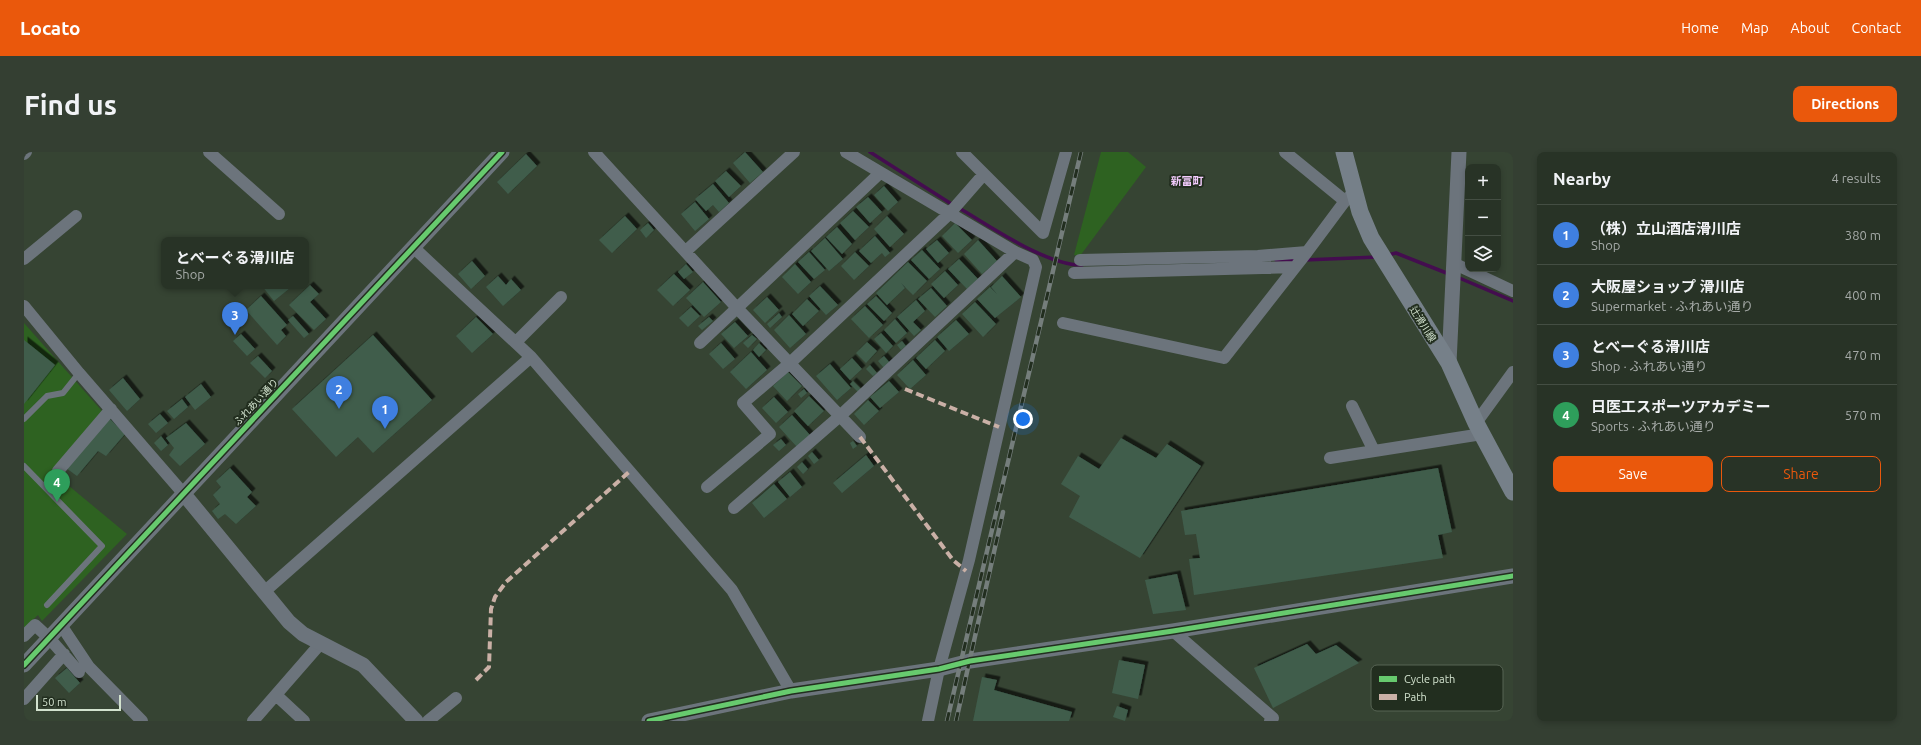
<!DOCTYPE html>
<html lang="en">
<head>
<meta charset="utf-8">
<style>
  body { margin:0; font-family:Ubuntu,"Noto Sans JP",sans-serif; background:#343f32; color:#f1f3f6 }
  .controls { position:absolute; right:12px; top:12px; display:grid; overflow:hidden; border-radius:8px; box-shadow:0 2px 6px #0003 }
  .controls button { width:36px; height:36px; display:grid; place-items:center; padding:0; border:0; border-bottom:1px solid #444e43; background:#283326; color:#f1f3f6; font:20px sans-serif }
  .scale { position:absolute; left:12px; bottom:10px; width:85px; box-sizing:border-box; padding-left:4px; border:2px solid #d2e2ce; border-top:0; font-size:11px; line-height:14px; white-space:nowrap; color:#d2e2ce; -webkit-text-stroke:3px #222e1f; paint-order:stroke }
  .you { position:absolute; left:999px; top:267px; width:14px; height:14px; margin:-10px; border:3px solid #fff; border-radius:50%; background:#1a73e8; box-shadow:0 0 0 6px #1a73e833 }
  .badge { display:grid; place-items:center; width:26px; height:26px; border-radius:50%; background:#ea580c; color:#fff; font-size:13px; font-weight:700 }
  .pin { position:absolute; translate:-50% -33px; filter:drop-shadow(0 1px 2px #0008) }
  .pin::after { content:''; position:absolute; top:21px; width:14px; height:12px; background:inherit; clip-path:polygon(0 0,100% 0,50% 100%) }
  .popup { position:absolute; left:137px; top:85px; width:148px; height:52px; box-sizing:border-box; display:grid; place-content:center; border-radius:8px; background:#283326; filter:drop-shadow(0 1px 3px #0005); font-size:13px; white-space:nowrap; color:#a5aaa7 }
  .popup b { font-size:15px; color:#f1f3f6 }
  .popup::after { content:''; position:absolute; left:50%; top:100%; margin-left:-8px; border:8px solid transparent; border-top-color:#283326 }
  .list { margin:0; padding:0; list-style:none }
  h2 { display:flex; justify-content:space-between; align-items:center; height:52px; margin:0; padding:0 16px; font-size:17px }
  h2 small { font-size:13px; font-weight:400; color:#a5aaa7 }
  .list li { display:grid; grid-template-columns:26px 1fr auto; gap:12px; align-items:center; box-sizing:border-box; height:60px; padding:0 16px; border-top:1px solid #444e43 }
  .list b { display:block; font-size:15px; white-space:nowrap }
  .list p { margin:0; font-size:13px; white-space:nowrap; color:#a5aaa7 }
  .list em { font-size:13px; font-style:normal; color:#a5aaa7 }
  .actions { display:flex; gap:8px; padding:12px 16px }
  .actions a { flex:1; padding:9px 0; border:1px solid #ea580c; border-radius:8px; text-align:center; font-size:14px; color:#ea580c }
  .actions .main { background:#ea580c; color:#fff }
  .icon { flex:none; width:22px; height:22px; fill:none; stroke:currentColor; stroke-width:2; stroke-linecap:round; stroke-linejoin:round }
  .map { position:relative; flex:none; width:1489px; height:569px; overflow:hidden; border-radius:8px }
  header { display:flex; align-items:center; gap:24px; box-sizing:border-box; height:56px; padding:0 20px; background:#ea580c; color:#fff }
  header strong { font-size:19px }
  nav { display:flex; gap:22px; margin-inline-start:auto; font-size:14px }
  .intro { display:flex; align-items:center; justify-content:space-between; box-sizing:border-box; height:96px; padding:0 24px }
  h1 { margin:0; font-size:28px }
  .button { padding:10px 18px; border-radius:8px; background:#ea580c; color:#fff; font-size:14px; font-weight:700 }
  main { display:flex; gap:24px; padding:0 24px }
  aside { flex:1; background:#283326; border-radius:8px; box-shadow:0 2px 6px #0003 }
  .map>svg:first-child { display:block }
</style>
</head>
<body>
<header>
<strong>Locato</strong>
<nav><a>Home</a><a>Map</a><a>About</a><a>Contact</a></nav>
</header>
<div class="intro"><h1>Find us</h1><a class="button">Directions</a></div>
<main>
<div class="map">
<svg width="1489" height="569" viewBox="0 0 1489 569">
  <defs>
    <filter id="shadow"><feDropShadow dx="3.5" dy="-3.5" stdDeviation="0" flood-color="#0009"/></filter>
  </defs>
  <rect width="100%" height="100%" fill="#364433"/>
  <path fill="#2e6221" d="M1077,0H1104L1122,15L1056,104L1050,103Z
    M0,171L78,259L27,319L103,382L18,469L14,463L0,476Z"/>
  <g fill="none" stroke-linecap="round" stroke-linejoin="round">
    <path stroke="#440d4f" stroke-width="3.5" d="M846,0L929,53
      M935,56C966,74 1023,114 1058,113
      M1364,103L1372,101L1425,122
      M1252,108H1274
      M1280,108L1354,105
      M1433,125L1489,149"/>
  </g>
  <path fill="#3f5d4c" filter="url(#shadow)" d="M721,0L739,20L726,31L709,11Z
    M502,2L513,14L484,42L473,30Z
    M702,19L717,34L705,45L691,29Z
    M689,32L705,51L695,60L689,53L682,59L671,47Z
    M860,34L874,50L864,59L850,43Z
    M844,45L858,60L846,71L832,55Z
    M671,50L685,67L671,79L657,62Z
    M829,59L845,75L831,88L816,71Z
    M601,64L613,77L588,101L575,88Z
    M863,64L880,82L866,95L850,77Z
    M624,71L630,78L622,86L616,78Z
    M931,71L948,88L934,101L918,84Z
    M813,75L828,92L818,102L802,85Z
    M851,84L866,101L861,105L858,101L847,111L835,99Z
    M801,86L819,107L805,119L787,99Z
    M913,88L925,101L914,111L902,97Z
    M954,88L973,109L958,122L940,102Z
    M898,98L916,117L905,127L887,108Z
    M785,100L801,118L790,127L774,110Z
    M831,100L845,114L830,128L817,114Z
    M935,107L954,127L943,137L924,117Z
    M448,109L461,124L447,137L434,122Z
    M884,110L903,129L889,143L877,131L881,136L863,153L852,141Z
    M662,112L669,120L660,127L654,120Z
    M771,112L787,130L774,142L758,125Z
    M921,119L934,133L920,146L907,132Z
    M650,122L666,138L649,154L633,138Z
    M474,124L482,133L487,127L497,138L479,154L462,135Z
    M978,124L997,145L971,166L953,147L966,135L973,142L967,135Z
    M679,130L697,150L680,165L662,146Z
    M286,133L295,142L286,150L302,167L290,178L265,153Z
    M238,134H264L266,136L250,149Z
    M796,134L814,153L802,163L785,144Z
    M907,136L923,154L911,165L894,147Z
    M237,144L263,173L257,178L262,184L253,193L222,158Z
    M852,144L868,161L860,169L843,152Z
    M743,145L755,158L741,171L729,158Z
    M783,147L795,159L779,174L768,162Z
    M892,148L901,159L889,170L897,178L890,184L873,165Z
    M951,150L972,172L959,185L938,162Z
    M841,154L859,173L845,186L827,167Z
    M667,155L676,164L664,175L655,166Z
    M755,161L758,165L746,176L743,172Z
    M765,163L782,182L766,196L750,178Z
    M269,164L285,182L280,186L264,168Z
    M452,165L469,182L448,201L432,184Z
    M685,165L689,169L678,178L674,174Z
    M871,167L883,181L872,191L860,178Z
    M932,168L945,182L925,199L913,185Z
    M711,170L724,184L710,196L697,182Z
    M857,181L869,194L862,201L850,187Z
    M217,182L231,197L223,204L209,189Z
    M349,183L408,248L349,301L334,285L312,305L268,257Z
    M728,183L733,187L724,196L719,191Z
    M0,188L31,213L0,252Z
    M911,188L921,199L902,217L892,206Z
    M878,189L882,194L877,198L873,193Z
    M843,190L853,199L842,211L832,201Z
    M697,191L711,207L699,217L685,202Z
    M735,191L742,198L735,205L729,198Z
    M727,200L743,218L722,237L706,220Z
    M234,204L248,219L241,226L226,211Z
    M860,204L866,211L860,216L854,209Z
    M828,206L838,217L826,228L816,217Z
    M889,208L902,223L886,237L873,223Z
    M806,212L827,236L813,248L792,224Z
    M846,213L853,221L849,224L842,217Z
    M764,220L778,234L763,249L749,234Z
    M99,226L116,247L103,259L85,238Z
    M829,229L837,237L834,240L826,232Z
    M865,229L875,240L856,256L846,245Z
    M177,232L187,245L171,258L161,245Z
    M780,237L783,241L777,246L774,242Z
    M785,244L800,259L784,274L770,259Z
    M750,245L764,260L752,271L738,256Z
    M158,247L164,255L150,267L143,259Z
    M844,248L855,259L840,273L830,262Z
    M136,262L144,271L132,281L124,272Z
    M768,263L786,283L773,295L755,275Z
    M85,266L101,282L82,304L74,299L53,324L42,316Z
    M162,271L181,292L156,314L145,303L150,296L142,286Z
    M137,284L144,293L137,299L130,291Z
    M1097,286L1132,306L1143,292L1177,314L1116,406L1045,365L1056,344L1037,332L1054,304L1075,317Z
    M757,287L762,293L755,299L749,293Z
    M829,289L833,294L829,297L826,291Z
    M788,300L795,308L790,312L784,304Z
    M842,303L850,314L818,341L809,331Z
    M778,310L784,317L779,322L773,315Z
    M206,316L228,340L223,345L232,354L212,372L201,362L194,367L188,359L196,352L189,343L197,335L192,329Z
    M1414,316L1428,380L1414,383L1419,406L1170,443L1165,407L1176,406L1172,382L1161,383L1157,359Z
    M766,320L778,335L766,345L754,330Z
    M750,332L763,347L740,366L728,351Z
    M1153,422L1162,458L1129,462L1121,428Z
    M1283,492L1292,502L1312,493L1335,511L1249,556L1230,516Z
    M1095,508L1121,513L1114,547L1088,541Z
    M43,516L56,531L45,541L31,526Z
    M958,525L973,528L970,538L1048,560L1045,569H949Z
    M1093,554L1104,558L1101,569L1089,565Z"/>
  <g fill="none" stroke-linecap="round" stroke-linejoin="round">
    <path stroke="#6c747c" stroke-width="6" d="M0,267L23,244L39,241L55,221
      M0,314L78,394L23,453"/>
    <path stroke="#6c747c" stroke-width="12" d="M185,0L255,62
      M570,0L713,156L836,285
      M938,0L1019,81L1042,0
      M1261,0L1321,49L1326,44
      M0,2L2,0
      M389,95L507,205L708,438L767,539
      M662,99L770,0
      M0,107L52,64
      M1056,108L1234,104L1283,100L1321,49
      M1429,111L1489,139
      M1050,121L1271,115
      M0,154L55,221L159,341
      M1039,171L1200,206L1283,100
      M492,190L537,145
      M676,191L856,21
      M1328,254L1350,299
      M1452,271L1489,220
      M1306,306L1458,282
      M34,319L87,257
      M683,335L746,282L719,251L766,211L925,62L960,22
      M710,356L816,264L991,100L822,0
      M240,440L507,205
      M37,473L65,515L118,569
      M1149,479L1249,566L1246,569
      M0,484L11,473L25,486L55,520
      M252,543L280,569
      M0,547L40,502
      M229,569L297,491
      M404,569L432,546
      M904,569L915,517L945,408L1012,115L1009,108L991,100"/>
    <path stroke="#6c747c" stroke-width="15" d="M1425,211L1435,0
      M159,341L265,470L279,482L339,513L392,569
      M0,513L478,0
      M625,569L767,539L915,517L946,509L1149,479L1489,424"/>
    <path stroke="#768089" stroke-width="17" d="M1320,0L1336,60L1347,86L1425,211L1452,271L1489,340"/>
    <defs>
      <path id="rail" d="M923,569L1057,0
        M932,569L979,360"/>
    </defs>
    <use href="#rail" stroke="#757e7c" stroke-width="4.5"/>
    <use href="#rail" stroke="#222e1f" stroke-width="3" stroke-dasharray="9" stroke-linecap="butt"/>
    <path stroke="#cab0a6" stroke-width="4" stroke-dasharray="8 4" stroke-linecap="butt" d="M881,237L975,275
      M836,285L929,408L942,419
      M452,528L465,515L467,457L471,445L482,430L606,319"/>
    <defs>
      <path id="cycleway" d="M0,513L478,0
        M625,569L767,539L915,517L946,509L1149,479L1489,424"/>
    </defs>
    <use href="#cycleway" stroke="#222e1f" stroke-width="8"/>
    <use href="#cycleway" stroke="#67ca6e" stroke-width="5"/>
  </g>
  <g text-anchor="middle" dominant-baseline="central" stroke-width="4" stroke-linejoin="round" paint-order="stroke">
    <g font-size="10" fill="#d2e2ce" stroke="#222e1f">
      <text transform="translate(1399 172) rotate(58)">辻滑川線</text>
      <text transform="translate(232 250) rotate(-47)">ふれあい通り</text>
    </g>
    <g font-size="11" font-weight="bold" fill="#f3cbfd" stroke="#222e1f">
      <text x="1163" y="29">新富町</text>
    </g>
  </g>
  <rect x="1347" y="513" width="132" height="46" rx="6" fill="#222e1f" stroke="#576454" stroke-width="1"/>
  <rect x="1355" y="524" width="18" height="6" fill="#67ca6e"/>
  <rect x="1355" y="542" width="18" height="6" fill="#cab0a6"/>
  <g font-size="11" fill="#d2e2ce">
    <text x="1380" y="531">Cycle path</text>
    <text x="1380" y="549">Path</text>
  </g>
</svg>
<div class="controls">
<button>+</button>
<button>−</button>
<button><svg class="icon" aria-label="layers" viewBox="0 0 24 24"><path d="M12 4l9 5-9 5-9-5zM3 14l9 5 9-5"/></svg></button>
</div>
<div class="scale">50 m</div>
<div class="you"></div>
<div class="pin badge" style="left:361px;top:277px;background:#3f7fe0">1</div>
<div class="pin badge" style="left:315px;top:257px;background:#3f7fe0">2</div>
<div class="pin badge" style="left:211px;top:183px;background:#3f7fe0">3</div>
<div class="popup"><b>とべーぐる滑川店</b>Shop</div>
<div class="pin badge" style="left:33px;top:350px;background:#2e9e5b">4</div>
</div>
<aside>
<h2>Nearby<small>4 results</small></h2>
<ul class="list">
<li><span class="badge" style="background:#3f7fe0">1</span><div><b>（株）立山酒店滑川店</b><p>Shop</p></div><em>380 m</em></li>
<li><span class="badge" style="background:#3f7fe0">2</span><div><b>大阪屋ショップ 滑川店</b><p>Supermarket · ふれあい通り</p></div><em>400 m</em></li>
<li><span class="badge" style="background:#3f7fe0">3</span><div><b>とべーぐる滑川店</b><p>Shop · ふれあい通り</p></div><em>470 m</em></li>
<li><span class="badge" style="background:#2e9e5b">4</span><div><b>日医工スポーツアカデミー</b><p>Sports · ふれあい通り</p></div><em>570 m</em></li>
</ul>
<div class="actions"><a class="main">Save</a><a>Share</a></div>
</aside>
</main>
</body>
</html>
